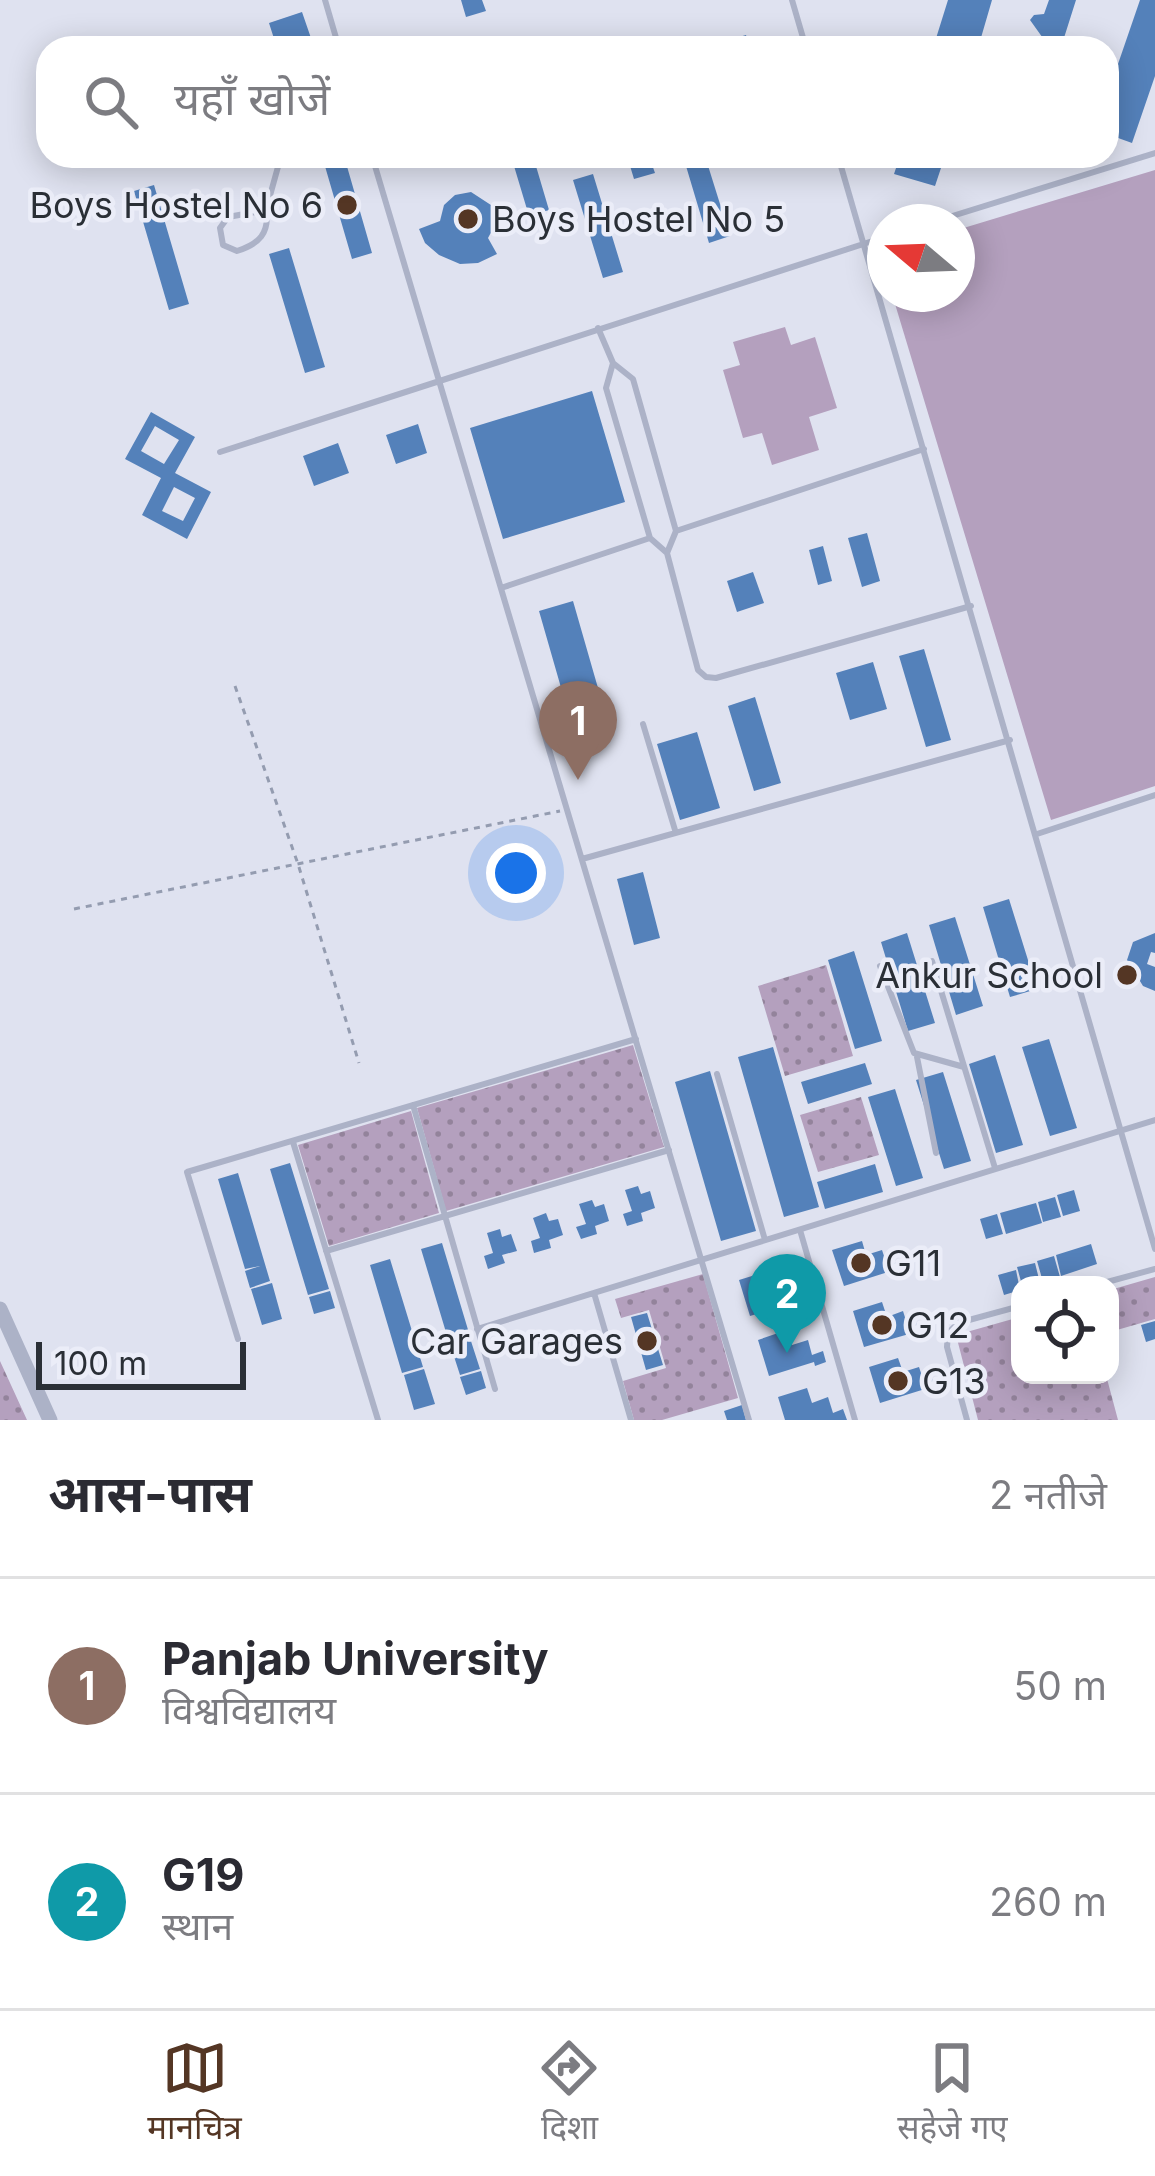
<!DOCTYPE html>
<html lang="hi">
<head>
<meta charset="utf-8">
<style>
  body { margin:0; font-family:Inter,"Noto Sans Devanagari",sans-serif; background:#f2f2f3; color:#2b2b33 }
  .controls { position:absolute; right:36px; bottom:36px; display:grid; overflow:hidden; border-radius:24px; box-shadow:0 6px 30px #0003 }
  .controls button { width:108px; height:108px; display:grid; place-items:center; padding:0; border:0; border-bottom:3px solid #e1e1e2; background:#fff; color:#2b2b33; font:60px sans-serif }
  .compass { position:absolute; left:867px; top:204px; width:108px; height:108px; border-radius:50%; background:#fff; box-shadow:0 6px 30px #0003; rotate:289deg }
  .scale { position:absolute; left:36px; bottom:30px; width:210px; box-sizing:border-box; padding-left:12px; border:6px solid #2a2f36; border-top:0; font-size:33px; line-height:42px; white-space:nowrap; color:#2a2f36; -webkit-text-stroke:9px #ebedf8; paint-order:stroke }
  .you { position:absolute; left:516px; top:873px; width:42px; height:42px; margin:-30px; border:9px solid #fff; border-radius:50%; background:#1a73e8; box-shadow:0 0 0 18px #1a73e833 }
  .badge { display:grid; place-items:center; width:78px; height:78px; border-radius:50%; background:#543624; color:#fff; font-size:39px; font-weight:700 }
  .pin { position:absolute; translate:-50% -99px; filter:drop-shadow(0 3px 6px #0008) }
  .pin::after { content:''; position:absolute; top:63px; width:42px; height:36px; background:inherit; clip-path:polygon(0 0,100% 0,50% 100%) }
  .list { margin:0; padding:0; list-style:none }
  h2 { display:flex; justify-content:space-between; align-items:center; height:156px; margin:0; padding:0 48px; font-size:51px }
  h2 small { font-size:39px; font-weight:400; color:#7c7c81 }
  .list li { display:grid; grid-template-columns:78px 1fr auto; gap:36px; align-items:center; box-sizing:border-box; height:216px; padding:0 48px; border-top:3px solid #e1e1e2 }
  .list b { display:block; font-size:45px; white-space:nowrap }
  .list p { margin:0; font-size:39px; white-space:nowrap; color:#7c7c81 }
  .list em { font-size:39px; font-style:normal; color:#7c7c81 }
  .icon { flex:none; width:66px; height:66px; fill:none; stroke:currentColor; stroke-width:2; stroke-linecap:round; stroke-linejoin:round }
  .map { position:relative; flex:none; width:1155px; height:1420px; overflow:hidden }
  .search { position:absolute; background:#fff; box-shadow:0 6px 30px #0003; left:36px; right:36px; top:36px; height:132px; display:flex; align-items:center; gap:30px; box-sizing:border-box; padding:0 42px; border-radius:36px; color:#7c7c81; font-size:45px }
  .sheet { height:588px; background:#fff }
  nav { display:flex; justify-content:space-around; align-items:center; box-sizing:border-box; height:168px; border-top:3px solid #e1e1e2; background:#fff; font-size:33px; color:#7c7c81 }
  nav a { display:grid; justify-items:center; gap:6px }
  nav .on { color:#543624 }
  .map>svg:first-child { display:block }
</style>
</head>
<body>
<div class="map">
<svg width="1155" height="1420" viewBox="0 0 1155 1420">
  <defs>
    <pattern id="park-dots" width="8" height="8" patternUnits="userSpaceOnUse" patternTransform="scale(3)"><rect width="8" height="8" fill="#b4a0be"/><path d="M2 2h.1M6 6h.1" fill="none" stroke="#93839b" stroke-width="1.8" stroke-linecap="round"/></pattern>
  </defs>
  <rect width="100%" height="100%" fill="#dfe2f0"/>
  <path fill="#b4a0be" d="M1155,170V786L1051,820L892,294H957V230Z
    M785,327L791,345L815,337L837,408L809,417L819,450L772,465L762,433L743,438L723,370L740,365L733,342Z"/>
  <path fill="url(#park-dots)" d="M826,965L853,1056L785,1076L758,986Z
    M633,1045L664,1147L446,1211L417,1108Z
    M861,1097L879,1155L818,1172L800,1115Z
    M411,1111L439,1213L329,1246L298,1145Z
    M703,1274L738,1398L662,1420H634L623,1381L666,1368L649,1310L621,1318L615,1299Z
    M1155,1277V1319L1110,1332V1290Z
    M1020,1317V1375H1106L1118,1420H978L956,1335Z
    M0,1361L27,1420H0Z"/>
  <path fill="#5481ba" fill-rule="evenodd" d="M461,0H482L486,11L466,17Z
    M948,0H992L978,48H933Z
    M1049,0H1076L1063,41L1070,43L1067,48H1050L1030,20L1034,15L1044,14Z
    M1140,0H1155V76L1132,143L1107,134V96Z
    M302,12L312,41L277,48L269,23Z
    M746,35L750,48H728L726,41Z
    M322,156H344L372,253L352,259Z
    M511,156H533L549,210L529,216Z
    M627,156H649L655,173L634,179Z
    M683,156H705L730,236L709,243Z
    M900,156H945L935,186L894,174Z
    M593,174L623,272L603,278L573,180Z
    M154,185L189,304L169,310L134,191Z
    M471,192L494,207L495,225L488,238L497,254L478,263L460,264L439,255L425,243L419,229L440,221L444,205L455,195Z
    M289,248L325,367L305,373L269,254Z
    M592,391L625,502L503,539L470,428Z
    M151,412L195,437L175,473L211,492L187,539L142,515L161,478L125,459ZM155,426L179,440L164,464L141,451ZM174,487L195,498L183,521L162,511Z
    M418,424L427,453L396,464L386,435Z
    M338,443L349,473L314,486L303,456Z
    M867,533L880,581L862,587L848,538Z
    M823,546L832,581L818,585L809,550Z
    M753,572L764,603L737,612L727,581Z
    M573,601L600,695L566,705L539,611Z
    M924,649L951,740L926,747L899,656Z
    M873,662L887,709L850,720L836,673Z
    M755,697L781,783L754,791L728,706Z
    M697,732L720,808L680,820L657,744Z
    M643,872L660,938L634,945L617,879Z
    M1009,899L1037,989L1010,997L983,907Z
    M955,917L983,1006L956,1015L929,925Z
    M907,933L935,1023L908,1031L881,942Z
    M1155,933V953L1151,952L1147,964L1155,967V991L1143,986L1127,960L1133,942Z
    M854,951L882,1041L855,1049L828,960Z
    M1049,1039L1077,1128L1050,1136L1022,1047Z
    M773,1047L819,1207L784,1217L738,1057Z
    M995,1055L1023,1145L996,1153L969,1064Z
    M865,1063L872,1084L808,1104L801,1082Z
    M710,1071L756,1231L721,1241L675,1082Z
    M943,1072L971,1161L944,1169L916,1080Z
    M895,1089L923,1178L896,1186L868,1097Z
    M290,1163L329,1289L308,1295L270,1169Z
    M875,1164L883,1192L825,1209L817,1182Z
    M238,1173L270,1281L250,1288L245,1271L260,1266L245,1269L218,1179Z
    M638,1186L641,1194L650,1191L655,1208L641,1213L643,1221L627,1226L623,1214L632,1211L625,1190Z
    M1074,1190L1080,1211L1063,1216L1057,1195Z
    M1055,1197L1061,1217L1043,1222L1038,1202Z
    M592,1200L595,1207L604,1204L609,1221L595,1226L597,1234L581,1239L576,1227L586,1224L579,1204Z
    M1036,1203L1042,1223L1006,1234L1000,1213Z
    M546,1213L549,1221L558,1219L563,1235L549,1240L551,1248L534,1253L531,1241L540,1238L533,1218Z
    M997,1214L1003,1234L986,1239L980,1219Z
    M500,1229L502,1237L511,1234L517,1251L502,1255L505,1263L488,1269L484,1256L493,1253L487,1233Z
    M862,1241L866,1255L882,1250L887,1265L897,1262L901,1272L890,1276L888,1272L844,1286L832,1250Z
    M442,1243L469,1333L448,1339L421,1249Z
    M1091,1244L1097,1264L1061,1276L1056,1255Z
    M1054,1256L1060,1277L1043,1282L1037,1261Z
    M390,1259L423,1367L402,1373L370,1265Z
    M1035,1263L1040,1283L1022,1285L1017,1267Z
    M1016,1270L1020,1290L1004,1295L998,1275Z
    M768,1271L772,1286L789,1281L793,1296L804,1292L807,1303L796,1306L794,1303L750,1316L739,1280Z
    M272,1283L282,1319L262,1325L251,1289Z
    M330,1291L335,1308L314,1314L309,1297Z
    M882,1302L887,1317L903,1311L908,1327L918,1323L922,1334L910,1337L909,1334L864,1347L853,1311Z
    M647,1313L663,1365L646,1370L631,1317Z
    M1155,1321V1339L1146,1342L1141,1325Z
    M787,1330L792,1345L808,1340L812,1355L823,1351L826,1362L815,1366L814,1362L769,1376L758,1340Z
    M469,1335L480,1369L460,1375L449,1341Z
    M898,1358L903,1372L919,1367L924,1382L934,1379L938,1390L926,1393L925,1389L880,1403L869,1367Z
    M424,1369L435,1404L414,1410L404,1375Z
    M481,1371L486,1388L466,1395L460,1377Z
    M807,1388L812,1403L828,1397L833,1413L843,1409L847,1420H785L778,1397Z
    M742,1405L746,1420H727L724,1411Z"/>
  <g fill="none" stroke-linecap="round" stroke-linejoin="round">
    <path stroke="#949cb0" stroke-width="3" stroke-dasharray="6 6" stroke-linecap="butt" d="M235,686L298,864L359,1063
      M74,909L560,811"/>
    <path stroke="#acb2c7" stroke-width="6" d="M325,0L339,48
      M792,0L806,48
      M372,156L749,1420
      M838,156L1155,1249
      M266,210C270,233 259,244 237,251L223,245L220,228L228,217L266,210L281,156
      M933,222L1155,153
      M598,328L613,363L633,379L676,531L667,553
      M613,363L606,388L650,538L667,553L698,670L706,677L716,678L971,606
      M220,452L885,237
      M676,531L924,449
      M501,588L650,538
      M643,724L675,830
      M1037,834L1155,795
      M582,859L1010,740
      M932,961L995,1168
      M880,966L914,1053L964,1067
      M917,1057L936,1153
      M717,1074L765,1240
      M413,1105L495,1389
      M293,1142L378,1420
      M800,1230L855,1420
      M326,1251L669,1150
      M1096,1285L1155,1269
      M594,1293L631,1420
      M477,1329L1155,1120
      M238,1339L187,1172L636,1039
      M967,1420L947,1347L948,1333L958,1323L1020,1306"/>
    <path stroke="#acb2c7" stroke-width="15" d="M0,1309L50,1420"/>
  </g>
  <g fill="#543624" stroke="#ebedf8" stroke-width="4.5">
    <circle cx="347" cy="205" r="12"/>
    <circle cx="468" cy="219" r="12"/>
    <circle cx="1127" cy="975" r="12"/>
    <circle cx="861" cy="1263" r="12"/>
    <circle cx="882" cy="1325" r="12"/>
    <circle cx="647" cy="1341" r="12"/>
    <circle cx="898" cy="1381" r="12"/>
  </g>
  <g text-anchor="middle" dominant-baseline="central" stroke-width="9" stroke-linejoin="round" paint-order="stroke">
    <g font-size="36" fill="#2a2f36" stroke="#ebedf8" text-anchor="start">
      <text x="323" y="205" text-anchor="end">Boys Hostel No 6</text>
      <text x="492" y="219">Boys Hostel No 5</text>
      <text x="1103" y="975" text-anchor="end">Ankur School</text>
      <text x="885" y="1263">G11</text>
      <text x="906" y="1325">G12</text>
      <text x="623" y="1341" text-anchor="end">Car Garages</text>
      <text x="922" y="1381">G13</text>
    </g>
  </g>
</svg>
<div class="controls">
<button><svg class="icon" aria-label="locate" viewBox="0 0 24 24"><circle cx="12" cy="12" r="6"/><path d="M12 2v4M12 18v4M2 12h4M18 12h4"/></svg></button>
</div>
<svg class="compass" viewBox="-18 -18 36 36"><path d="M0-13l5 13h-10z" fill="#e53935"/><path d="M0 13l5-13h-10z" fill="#7c7c81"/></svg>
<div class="scale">100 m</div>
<div class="you"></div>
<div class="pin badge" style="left:578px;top:780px;background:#8d6e63">1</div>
<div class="pin badge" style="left:787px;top:1353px;background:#0f9aa8">2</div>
<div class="search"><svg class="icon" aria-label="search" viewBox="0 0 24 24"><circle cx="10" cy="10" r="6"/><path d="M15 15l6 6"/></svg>यहाँ खोजें</div>
</div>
<section class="sheet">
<h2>आस-पास<small>2 नतीजे</small></h2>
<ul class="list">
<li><span class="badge" style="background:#8d6e63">1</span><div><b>Panjab University</b><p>विश्वविद्यालय</p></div><em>50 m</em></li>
<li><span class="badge" style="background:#0f9aa8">2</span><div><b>G19</b><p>स्थान</p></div><em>260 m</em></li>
</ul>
</section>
<nav>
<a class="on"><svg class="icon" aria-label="map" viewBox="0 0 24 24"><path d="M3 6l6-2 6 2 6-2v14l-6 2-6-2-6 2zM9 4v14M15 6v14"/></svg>मानचित्र</a>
<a><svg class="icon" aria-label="directions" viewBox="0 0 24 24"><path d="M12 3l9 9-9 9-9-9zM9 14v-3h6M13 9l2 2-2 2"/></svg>दिशा</a>
<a><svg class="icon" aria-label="saved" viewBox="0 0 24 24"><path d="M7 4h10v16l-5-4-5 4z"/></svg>सहेजे गए</a>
</nav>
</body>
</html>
